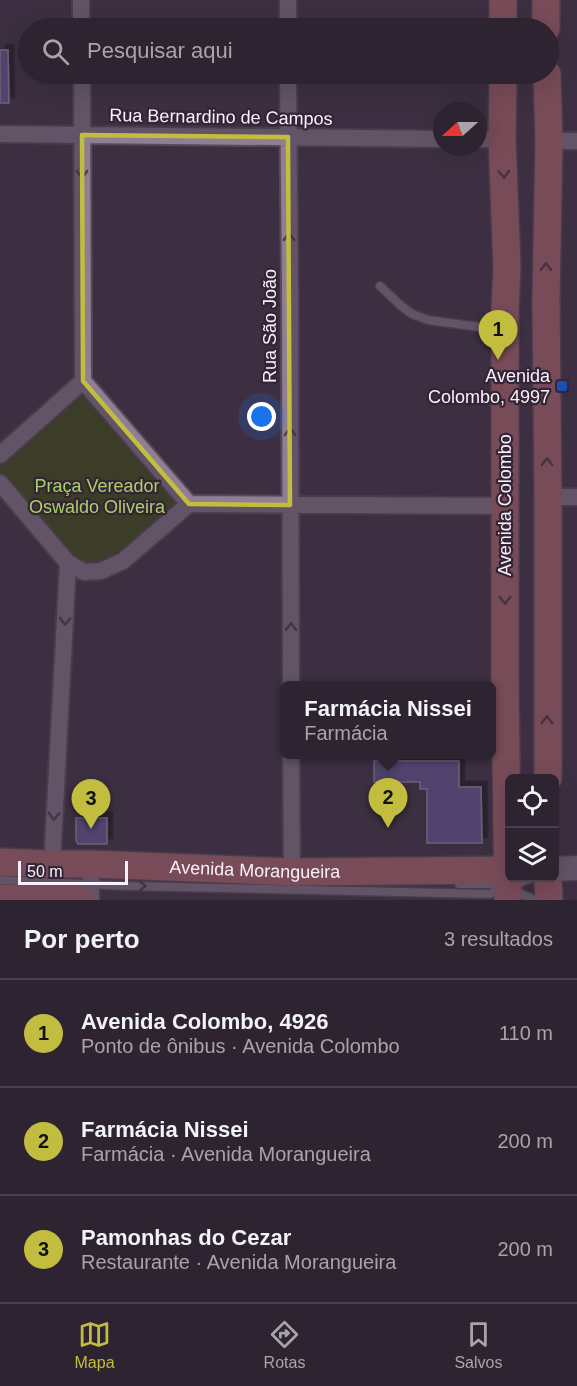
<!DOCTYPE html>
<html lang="pt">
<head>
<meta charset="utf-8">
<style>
  body { margin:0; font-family:Helvetica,sans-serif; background:#3a2f3d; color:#f1f3f6 }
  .controls { position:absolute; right:18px; bottom:18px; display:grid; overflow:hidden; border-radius:9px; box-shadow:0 6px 24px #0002 }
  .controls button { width:54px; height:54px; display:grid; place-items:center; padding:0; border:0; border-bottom:2px solid #49404d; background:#2e2331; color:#f1f3f6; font:30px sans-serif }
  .compass { position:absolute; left:433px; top:102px; width:54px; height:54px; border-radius:50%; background:#2e2331; box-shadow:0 6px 24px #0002; rotate:249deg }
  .scale { position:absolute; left:18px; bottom:15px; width:110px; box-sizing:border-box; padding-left:6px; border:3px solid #faf1fc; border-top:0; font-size:16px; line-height:21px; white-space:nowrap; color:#faf1fc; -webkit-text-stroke:4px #332536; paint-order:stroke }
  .you { position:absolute; left:262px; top:417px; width:21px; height:21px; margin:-15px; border:4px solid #fff; border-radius:50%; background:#1a73e8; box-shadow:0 0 0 9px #1a73e833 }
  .badge { display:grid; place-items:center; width:39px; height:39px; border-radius:50%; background:#c2bd3f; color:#111; font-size:20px; font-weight:700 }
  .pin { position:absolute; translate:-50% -50px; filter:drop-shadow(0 2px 3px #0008) }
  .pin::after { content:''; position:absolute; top:32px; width:21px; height:18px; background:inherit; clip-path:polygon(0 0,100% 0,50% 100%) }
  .popup { position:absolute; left:280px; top:681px; width:216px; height:78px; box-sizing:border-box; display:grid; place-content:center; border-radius:9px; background:#2e2331; filter:drop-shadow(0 2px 4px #0005); font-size:20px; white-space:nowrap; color:#a7a4ab }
  .popup b { font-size:22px; color:#f1f3f6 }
  .popup::after { content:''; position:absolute; left:50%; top:100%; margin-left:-12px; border:12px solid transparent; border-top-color:#2e2331 }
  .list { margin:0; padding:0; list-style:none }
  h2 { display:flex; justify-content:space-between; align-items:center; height:78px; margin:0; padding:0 24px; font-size:26px }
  h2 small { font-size:20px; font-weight:400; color:#a7a4ab }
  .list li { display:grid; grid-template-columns:39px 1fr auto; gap:18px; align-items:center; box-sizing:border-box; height:108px; padding:0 24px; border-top:2px solid #49404d }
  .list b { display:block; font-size:22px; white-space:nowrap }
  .list p { margin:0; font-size:20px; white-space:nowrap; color:#a7a4ab }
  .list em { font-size:20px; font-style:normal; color:#a7a4ab }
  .icon { flex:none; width:33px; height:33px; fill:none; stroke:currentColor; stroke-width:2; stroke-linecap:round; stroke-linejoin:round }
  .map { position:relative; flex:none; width:577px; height:900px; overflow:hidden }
  .search { position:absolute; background:#2e2331; box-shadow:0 6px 24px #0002; left:18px; right:18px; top:18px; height:66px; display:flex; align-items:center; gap:15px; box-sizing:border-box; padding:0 21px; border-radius:33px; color:#a7a4ab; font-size:22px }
  .sheet { height:402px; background:#2e2331 }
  nav { display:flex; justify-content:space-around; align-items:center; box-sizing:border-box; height:84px; border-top:2px solid #49404d; background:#2e2331; font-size:16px; color:#a7a4ab }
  nav a { display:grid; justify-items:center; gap:3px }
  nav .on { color:#c2bd3f }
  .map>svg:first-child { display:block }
</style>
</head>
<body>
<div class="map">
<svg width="577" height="900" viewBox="0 0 577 900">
  <defs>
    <filter id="shadow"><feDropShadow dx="5.5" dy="-5.5" stdDeviation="0" flood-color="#0009"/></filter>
  </defs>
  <rect width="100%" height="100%" fill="#3d2f41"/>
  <path fill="#3a4e0a" d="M83,381L189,504L123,561L84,572L0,483V455Z"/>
  <path fill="#6c5ca4" stroke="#a29eb7" stroke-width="1.5" filter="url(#shadow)" d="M0,50H8L9,103H0Z
    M374,761H459V787H481L482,843H427V789H420V782H374Z
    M76,818H107V844H78L76,840Z"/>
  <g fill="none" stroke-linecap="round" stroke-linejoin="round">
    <defs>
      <path id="service" d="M380,286L400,305L412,314L428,320L502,330
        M0,880L128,886L489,894L508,888L531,878
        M459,884H489L508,888L535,900"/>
      <path id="minor" d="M81,0V28
        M288,28V0
        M82,74L83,381
        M288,74L290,286L291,686
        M0,134L442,139
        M478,139H502
        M549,141H577
        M0,455L83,381L189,504
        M0,483L68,563L84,572L101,571L123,561L189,504
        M548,497H577
        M189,504L506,506
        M291,754L292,872
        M52,864L68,563
        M91,864V900"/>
      <path id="secondary" d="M554,869L577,868"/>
      <g id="primary">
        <path d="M546,0V28"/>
        <path d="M503,28V0"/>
        <path d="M503,74L502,139L507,268L505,309V684L508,900"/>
        <path d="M547,74L549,141L546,301L548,497V778"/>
        <path id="s1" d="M0,862L52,864H91L292,872L510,870"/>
        <path d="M548,878L549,900"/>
        <path d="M0,898L80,900"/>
      </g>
    </defs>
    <use href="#service" stroke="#574b5a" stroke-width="11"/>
    <use href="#minor" stroke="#574b5a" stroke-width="20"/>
    <use href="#secondary" stroke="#574b5a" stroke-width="27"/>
    <use href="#primary" stroke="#574b5a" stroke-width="30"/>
    <use href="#service" stroke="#907f94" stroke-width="8"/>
    <use href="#minor" stroke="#907f94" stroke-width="16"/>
    <use href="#secondary" stroke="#907f94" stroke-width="24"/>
    <use href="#primary" stroke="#c06d73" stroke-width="27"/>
  </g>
  <defs><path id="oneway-chevron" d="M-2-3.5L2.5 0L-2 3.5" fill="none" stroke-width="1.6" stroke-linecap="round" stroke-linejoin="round" transform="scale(1.5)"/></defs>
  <g stroke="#4a3c4e">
    <use href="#oneway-chevron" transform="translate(82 174) rotate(90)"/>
    <use href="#oneway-chevron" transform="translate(289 237) rotate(-91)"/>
    <use href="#oneway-chevron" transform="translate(290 432) rotate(-90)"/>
    <use href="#oneway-chevron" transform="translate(65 621) rotate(93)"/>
    <use href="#oneway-chevron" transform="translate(291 627) rotate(-90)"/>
    <use href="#oneway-chevron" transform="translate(54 816) rotate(93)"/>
    <use href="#oneway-chevron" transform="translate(142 886) rotate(1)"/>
  </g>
  <g stroke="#563745">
    <use href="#oneway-chevron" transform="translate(504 174) rotate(88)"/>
    <use href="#oneway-chevron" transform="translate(546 267) rotate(-89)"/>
    <use href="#oneway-chevron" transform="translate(547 462) rotate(-91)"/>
    <use href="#oneway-chevron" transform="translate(505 600) rotate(90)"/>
    <use href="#oneway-chevron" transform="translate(547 720) rotate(-90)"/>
  </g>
  <path d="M0 0H577V900H0ZM82,135L288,137L290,505L189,504L83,381Z" fill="#3d2f41" fill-opacity=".55" fill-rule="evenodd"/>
  <path fill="none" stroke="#c2bd3f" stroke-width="4.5" stroke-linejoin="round" d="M82,135L288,137L290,505L189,504L83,381Z"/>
  <rect fill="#1a4fb4" stroke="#332536" stroke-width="2" x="556" y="380" width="12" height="12" rx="3"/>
  <g text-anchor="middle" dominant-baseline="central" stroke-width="4.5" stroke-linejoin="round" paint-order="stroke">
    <g font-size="18" fill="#faf1fc" stroke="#332536">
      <text transform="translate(221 117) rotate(1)">Rua Bernardino de Campos</text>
      <text transform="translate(270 326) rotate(-90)">Rua São João</text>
      <text transform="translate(505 505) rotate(-90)">Avenida Colombo</text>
      <text stroke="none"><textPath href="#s1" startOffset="255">Avenida Morangueira</textPath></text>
    </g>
    <g font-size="18" fill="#faf1fc" stroke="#332536" text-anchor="end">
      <text x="550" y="376">Avenida<tspan x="550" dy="21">Colombo, 4997</tspan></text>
    </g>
    <g font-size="18" fill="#abd065" stroke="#332536">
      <text x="97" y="486">Praça Vereador<tspan x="97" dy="21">Oswaldo Oliveira</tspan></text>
    </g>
  </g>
</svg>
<div class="controls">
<button><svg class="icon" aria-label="locate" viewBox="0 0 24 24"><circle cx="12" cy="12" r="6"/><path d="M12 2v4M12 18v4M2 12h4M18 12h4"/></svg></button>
<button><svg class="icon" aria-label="layers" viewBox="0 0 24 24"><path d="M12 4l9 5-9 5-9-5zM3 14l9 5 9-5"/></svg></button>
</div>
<svg class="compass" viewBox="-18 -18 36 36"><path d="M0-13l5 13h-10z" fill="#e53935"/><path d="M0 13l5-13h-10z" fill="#a7a4ab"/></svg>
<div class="scale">50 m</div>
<div class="you"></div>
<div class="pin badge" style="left:498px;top:360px">1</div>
<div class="pin badge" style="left:388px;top:828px">2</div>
<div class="popup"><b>Farmácia Nissei</b>Farmácia</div>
<div class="pin badge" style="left:91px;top:829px">3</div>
<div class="search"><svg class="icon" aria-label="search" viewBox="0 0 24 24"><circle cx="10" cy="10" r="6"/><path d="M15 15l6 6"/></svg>Pesquisar aqui</div>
</div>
<section class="sheet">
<h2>Por perto<small>3 resultados</small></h2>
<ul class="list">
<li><span class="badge">1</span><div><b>Avenida Colombo, 4926</b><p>Ponto de ônibus · Avenida Colombo</p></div><em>110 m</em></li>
<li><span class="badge">2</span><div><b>Farmácia Nissei</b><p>Farmácia · Avenida Morangueira</p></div><em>200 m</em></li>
<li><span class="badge">3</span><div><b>Pamonhas do Cezar</b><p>Restaurante · Avenida Morangueira</p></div><em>200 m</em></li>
</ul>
</section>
<nav>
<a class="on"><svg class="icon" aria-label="map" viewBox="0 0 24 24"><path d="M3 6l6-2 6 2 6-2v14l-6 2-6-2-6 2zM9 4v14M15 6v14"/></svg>Mapa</a>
<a><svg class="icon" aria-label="directions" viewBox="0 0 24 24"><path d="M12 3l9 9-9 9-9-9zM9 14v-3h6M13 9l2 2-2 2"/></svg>Rotas</a>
<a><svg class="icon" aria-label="saved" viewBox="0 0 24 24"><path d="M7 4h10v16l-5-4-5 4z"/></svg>Salvos</a>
</nav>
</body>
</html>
